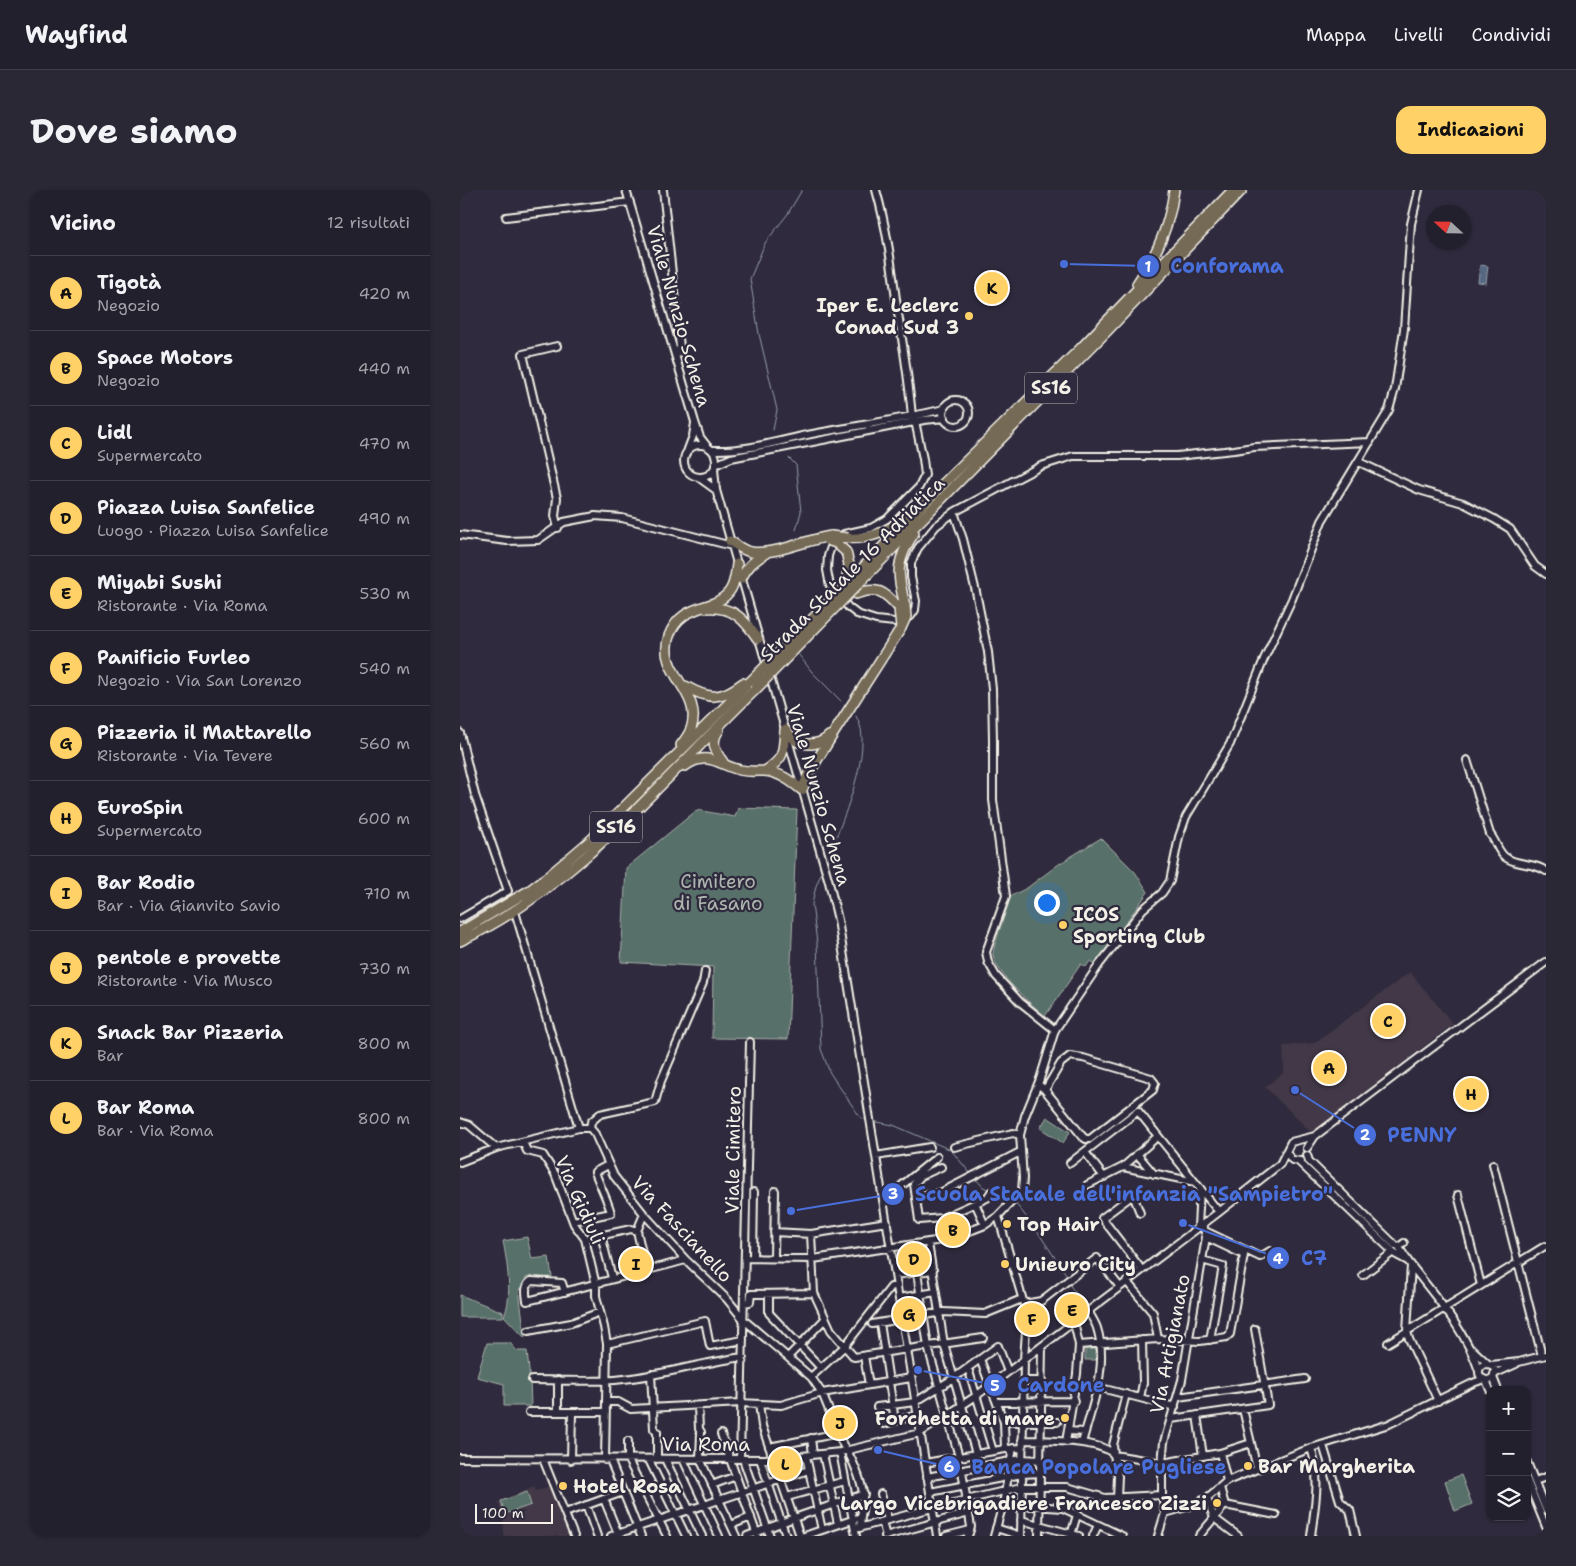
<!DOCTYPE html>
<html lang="it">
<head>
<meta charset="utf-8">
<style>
  body { margin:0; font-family:"Shantell Sans",sans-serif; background:#2b2836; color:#f1f3f6 }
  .controls { position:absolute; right:15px; bottom:15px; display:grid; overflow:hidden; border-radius:10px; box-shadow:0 1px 4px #0004 }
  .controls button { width:45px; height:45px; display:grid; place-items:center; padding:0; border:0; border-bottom:1px solid #403e4a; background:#23202e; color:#f1f3f6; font:25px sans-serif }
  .compass { position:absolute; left:966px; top:15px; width:45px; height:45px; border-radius:50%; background:#23202e; box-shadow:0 1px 4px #0004; rotate:292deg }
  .scale { position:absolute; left:15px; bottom:12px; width:78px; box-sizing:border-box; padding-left:5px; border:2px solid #f4f1e8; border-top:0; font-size:14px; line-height:18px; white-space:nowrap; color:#f4f1e8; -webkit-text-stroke:4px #2f2a3d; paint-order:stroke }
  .you { position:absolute; left:586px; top:712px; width:18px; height:18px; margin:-12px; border:4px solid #fff; border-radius:50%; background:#1a73e8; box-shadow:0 0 0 8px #1a73e833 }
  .badge { display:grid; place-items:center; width:32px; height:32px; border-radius:50%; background:#ffd166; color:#111; font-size:16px; font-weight:700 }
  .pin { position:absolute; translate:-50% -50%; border:2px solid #fff; box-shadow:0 1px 5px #0006 }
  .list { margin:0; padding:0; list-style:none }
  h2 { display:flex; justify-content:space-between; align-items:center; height:65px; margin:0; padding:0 20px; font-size:21px }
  h2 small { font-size:16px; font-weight:400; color:#a3a3aa }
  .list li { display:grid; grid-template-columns:32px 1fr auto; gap:15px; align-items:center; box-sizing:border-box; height:75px; padding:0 20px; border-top:1px solid #403e4a }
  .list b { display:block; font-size:19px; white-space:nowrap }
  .list p { margin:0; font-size:16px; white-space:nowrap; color:#a3a3aa }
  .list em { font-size:16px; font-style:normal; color:#a3a3aa }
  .icon { flex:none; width:28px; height:28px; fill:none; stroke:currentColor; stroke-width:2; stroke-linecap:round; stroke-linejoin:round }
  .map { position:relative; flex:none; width:1086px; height:1346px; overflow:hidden; border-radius:15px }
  header { display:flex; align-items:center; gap:30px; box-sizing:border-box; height:70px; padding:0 25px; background:#23202e; border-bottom:1px solid #403e4a }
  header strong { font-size:24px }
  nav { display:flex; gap:28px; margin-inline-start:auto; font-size:18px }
  .intro { display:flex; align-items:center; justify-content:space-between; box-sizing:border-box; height:120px; padding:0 30px }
  h1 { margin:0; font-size:35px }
  .button { padding:12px 22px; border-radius:15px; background:#ffd166; color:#111; font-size:18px; font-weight:700 }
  main { display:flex; gap:30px; padding:0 30px }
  aside { flex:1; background:#23202e; border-radius:15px; box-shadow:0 1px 4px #0004 }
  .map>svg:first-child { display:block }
</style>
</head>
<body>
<header>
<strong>Wayfind</strong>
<nav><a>Mappa</a><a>Livelli</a><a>Condividi</a></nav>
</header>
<div class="intro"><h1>Dove siamo</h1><a class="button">Indicazioni</a></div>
<main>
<aside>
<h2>Vicino<small>12 risultati</small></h2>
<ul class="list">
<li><span class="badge">A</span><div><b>Tigotà</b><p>Negozio</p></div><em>420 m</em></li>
<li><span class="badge">B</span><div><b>Space Motors</b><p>Negozio</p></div><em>440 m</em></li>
<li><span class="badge">C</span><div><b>Lidl</b><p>Supermercato</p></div><em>470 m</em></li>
<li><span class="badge">D</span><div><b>Piazza Luisa Sanfelice</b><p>Luogo · Piazza Luisa Sanfelice</p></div><em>490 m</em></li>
<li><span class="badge">E</span><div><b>Miyabi Sushi</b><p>Ristorante · Via Roma</p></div><em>530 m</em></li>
<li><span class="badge">F</span><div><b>Panificio Furleo</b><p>Negozio · Via San Lorenzo</p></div><em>540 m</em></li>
<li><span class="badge">G</span><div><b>Pizzeria il Mattarello</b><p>Ristorante · Via Tevere</p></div><em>560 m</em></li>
<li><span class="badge">H</span><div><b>EuroSpin</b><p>Supermercato</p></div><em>600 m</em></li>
<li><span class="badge">I</span><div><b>Bar Rodio</b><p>Bar · Via Gianvito Savio</p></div><em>710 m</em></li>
<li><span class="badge">J</span><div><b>pentole e provette</b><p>Ristorante · Via Musco</p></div><em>730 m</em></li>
<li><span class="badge">K</span><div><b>Snack Bar Pizzeria</b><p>Bar</p></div><em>800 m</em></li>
<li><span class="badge">L</span><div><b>Bar Roma</b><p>Bar · Via Roma</p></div><em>800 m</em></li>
</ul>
</aside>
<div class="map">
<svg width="1086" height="1346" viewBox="0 0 1086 1346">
  <rect width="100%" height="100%" fill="#2f2a3d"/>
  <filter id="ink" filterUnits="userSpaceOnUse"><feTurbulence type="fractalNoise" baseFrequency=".02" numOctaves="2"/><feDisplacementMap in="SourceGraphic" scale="10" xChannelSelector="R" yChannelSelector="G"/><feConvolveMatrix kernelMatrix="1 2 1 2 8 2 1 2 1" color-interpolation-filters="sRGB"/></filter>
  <g filter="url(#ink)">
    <path fill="#423946" d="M950,782L993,834L852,943L805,897L824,882L823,856L854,853Z
      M92,1295L111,1346H44L43,1328L38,1312L74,1296L76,1301Z"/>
    <path fill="#596f6a" stroke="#a6b0a9" d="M278,618L337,620L328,849L252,848L253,777L161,772L166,678L237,620L275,627Z
      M641,648L675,682L688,702L636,774L630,771L626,777L621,774L585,826C571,814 536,784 533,765C532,759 548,716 551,706L567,698L599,674Z
      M587,927L610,942L603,953L580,938Z
      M67,1047L72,1069L89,1067L92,1087L66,1088L59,1100L65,1148L44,1126C53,1107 47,1072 43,1051Z
      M0,1105L43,1122V1127H0Z
      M27,1153H50L57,1161H67L70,1190L71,1216H44V1194L17,1187Z
      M625,1159H636V1170H625Z
      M1001,1285L1012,1314L995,1321L985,1291Z
      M67,1302L71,1315L45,1324L41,1311Z"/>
    <path fill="#566781" stroke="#959eaa" d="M1020,75L1028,76L1026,93L1018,92Z"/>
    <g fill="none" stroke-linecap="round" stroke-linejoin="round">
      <path stroke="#959eaa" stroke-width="1" d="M313,240L317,220L315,211L299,144L290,89L305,53L327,25L342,0
        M329,268L336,275L341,322L336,340
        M339,465L352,482L381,511
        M367,671C379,637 417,557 396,526
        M362,681L356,696L352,714L357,753L361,859L370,883L400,927L408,931
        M412,931L433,935L491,960L510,983
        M515,988L523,997L530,1000
        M534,1001L551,1009
        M555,1013L573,1035L608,1087
        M610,1093L611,1097L619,1107"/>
      <path stroke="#4d4857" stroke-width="6" stroke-dasharray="6 3" stroke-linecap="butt" d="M597,1232H606"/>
      <defs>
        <path id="minor" d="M166,0L235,232L240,247L247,256
          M203,0L220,157L216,167
          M416,0C427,38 432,78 437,117C443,154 449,190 452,227L455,231L463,269L465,285L459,297L427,329L411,338L384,344L376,349L371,357L368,366L367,380L370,396L388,417L397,424L416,430L434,432L451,426L455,420L456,411L451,387V373L458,358L476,336L496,321L581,276L613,266H717L774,260L794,257L910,252
          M46,27L170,12
          M97,156L63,164L97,308L95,326L98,338
          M483 223a13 13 0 1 1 26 0a13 13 0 1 1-26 0Z
          M224 271a16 16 0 1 1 32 0a16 16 0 1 1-32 0Z
          M228,259L233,246L235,233
          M252,260C286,261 315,252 347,245C393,236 439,230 484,219
          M899,272L959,300L1003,313L1034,329L1050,339L1075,376L1086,384
          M255,275L271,268L464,230L485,228
          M254,279L256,300L278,377
          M238,287L256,300
          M494,322L503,349L516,402L528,462L532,499L533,550V610L546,706L526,762L528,772L536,786L560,812L595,840
          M0,345L47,351L78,350L104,332L135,326L162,328L272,356
          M281,386L369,692L378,730L477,1346
          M0,543L15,605L48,701L0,729
          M1007,570L1030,644C1036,651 1038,662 1045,667C1057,676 1074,672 1086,681
          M56,725L119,938
          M578,894L585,900L623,947L626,949H630L693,900L695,893L691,888L623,868L610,866L601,873L585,900
          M0,932L9,935L36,958
          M130,938L135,944L154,986L184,1024L226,1070L267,1109L284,1130L351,1187L362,1203L383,1255C391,1265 401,1289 403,1303C404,1310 402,1319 401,1327
          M130,938L131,932L140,924L195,912L201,891L243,793L245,781
          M855,946L1086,772
          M63,952L67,961L83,965L95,984L114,1034L125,1049L136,1095V1106L144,1137L147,1154L145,1270
          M494,957L553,943L560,945
          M625,962L644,987
          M826,962L832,970L841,971
          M677,964L694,984
          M847,965L849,971L935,1055
          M416,966L470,957
          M0,972L36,958L119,938H130
          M839,972L931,1060
          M610,973L678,921L759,1022
          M1033,974L1082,1166
          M481,977L461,986L454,994L459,1030L482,1028L527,1008L531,1002
          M663,977L735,992
          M627,995L663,977L698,946
          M998,1005L1021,1095
          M423,1007L430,1005L477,967
          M456,1007L480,1003L560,962
          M515,1013L525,1035
          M680,1023L673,1005L642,1028L682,1080
          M184,1024L177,1041L186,1080
          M538,1026L564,1114L566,1141L564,1169L561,1346
          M482,1028L489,1049
          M113,1031L151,1023C147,1008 140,996 135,982L148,975
          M738,1037L740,998
          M745,1041L800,1067L810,1061
          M314,1042L351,1044L427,1032
          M351,1044L354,1103L371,1140L394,1167L523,1148
          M141,1045L152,1088
          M125,1049L171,1039L177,1041
          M468,1053L484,1154L516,1264
          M939,1057L944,1053
          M935,1064L948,1071L940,1059
          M285,1068L353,1069L489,1049L525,1035L538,1026L562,1001L563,988L560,945L565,926L580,889L595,840L639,775L683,719L702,703L710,691L719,647L726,627L770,554L804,469L832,409L862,331L929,220L935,199L944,139L951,34L959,0
          M293,1068L294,1002
          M314,1068L315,1001
          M742,1070L763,1076L750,1150
          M948,1071C974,1106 1005,1138 1019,1181
          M951,1075L947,1141L949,1149L978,1211
          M457,1082L468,1157L499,1267
          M435,1085L473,1080
          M903,1085L933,1062
          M667,1092L693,1123L698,1149
          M105,1102L102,1093L71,1091C64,1096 66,1104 67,1111C120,1098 172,1084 226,1070
          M309,1104V1123L361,1178
          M439,1108L476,1102
          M284,1113L290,1112L291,1104L354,1103
          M564,1114L581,1111L637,1068L660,1097
          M420,1133L435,1231
          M412,1134L483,1122L525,1124L562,1109
          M68,1141L111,1133L140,1122
          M928,1153L1085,1056
          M147,1154L245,1131L250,1156L283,1150
          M619,1155L698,1149L740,1151L767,1147L770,1144L784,1065L746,1047
          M1013,1160L1028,1174
          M404,1166L409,1195
          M328,1167L365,1129
          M520,1169L544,1232L545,1259
          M1019 1182a8 8 0 1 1 16 0a8 8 0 1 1-16 0Z
          M1031,1175L1059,1172L1086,1165
          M508,1178L533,1261
          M191,1184L194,1239L197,1242V1269
          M1034,1184L1056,1174
          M351,1187L385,1156L431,1097L437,1095
          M1033,1187L1038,1200
          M72,1190C105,1190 139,1193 172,1188C209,1183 246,1172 283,1167
          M98,1190V1222
          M1026,1190L1030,1200
          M564,1191H582
          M637,1197L715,1217
          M718,1207L845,1189
          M680,1208L683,1193L682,1150
          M146,1212H158L171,1219L281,1213L321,1215L362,1203L451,1188
          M537,1212L614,1211
          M299,1214L302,1236L340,1346
          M238,1216L239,1239L241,1242L240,1269L276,1346
          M417,1217L455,1212L494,1188L538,1156L548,1182
          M783,1219L797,1279
          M69,1222H146
          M737,1225L743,1266
          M711,1229L808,1215L795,1139
          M544,1232H597
          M424,1234L457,1225
          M608,1241L625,1242
          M261,1244L297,1345
          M351,1248L353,1265
          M562,1250C583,1251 641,1249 654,1265L702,1273L760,1263L791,1253
          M168,1251V1270L207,1346
          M606,1252L617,1184L619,1155L614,1132
          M622,1253C632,1216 649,1176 637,1138C635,1132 631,1126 628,1121
          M863,1255L880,1311L890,1320L896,1346
          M309,1257L379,1243
          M851,1258C861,1288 855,1315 851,1346
          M380,1262L396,1346
          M760,1263L767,1291
          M363,1264L378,1334
          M346,1266L362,1340
          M0,1268L313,1269L380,1262L460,1243L516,1206L759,1022L820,974L831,952L855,946L847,958
          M83,1269L114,1346
          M205,1269L242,1346
          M223,1269L259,1346
          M280,1269L290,852
          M283,1269L310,1346
          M300,1269L326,1346
          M111,1270L112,1222
          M150,1270L181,1346
          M189,1270L226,1346
          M1067,1272L1086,1320
          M465,1273L545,1259L562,1258
          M502,1281L511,1337L508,1346
          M467,1287L550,1271L562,1269L581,1270
          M1067,1290L1086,1337
          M1075,1291L1086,1287
          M252,1295L276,1286
          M470,1302L562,1284L581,1283
          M421,1304L428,1330
          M327,1307L385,1291
          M657,1308L658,1286L654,1265L653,1255L666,1204
          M747,1308L754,1328
          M144,1309L159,1346
          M543,1314L603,1318L662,1346
          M126,1315L137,1346
          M765,1315L816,1325
          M105,1323L163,1302
          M705,1323L730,1316L747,1308L767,1291L797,1279L851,1258L929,1234L1013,1193L1024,1189
          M754,1328L778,1346
          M561,1330L619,1346
          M422,1332L426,1346
          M271,1335L291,1327
          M536,1338L561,1346
          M395,1339L472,1318L561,1297H607L645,1308L702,1305
          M611,1345L617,1325
          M151,1346L349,1280
          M287,1346L334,1328L404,1304
          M344,1346L401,1327L400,1338
          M425,1346L509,1323
          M486,1346L510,1340
          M534,1346L543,1314L553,1258
          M579,1346L582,1156
          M633,1346L638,1335
          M698,1346L705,1323L702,1305V1273L704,1252L722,1190L746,1047L743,1034
          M739,1346L765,1315L760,1297"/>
        <path id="highway" d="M677,94C697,65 710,35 714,0
          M388,348C408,350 430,341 444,328
          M270,351C277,355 283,361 291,362C313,366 348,349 371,346
          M386,362L389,374L387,386
          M393,388L482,295L621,158L773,0
          M281,389C287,376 294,371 306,363
          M398,394L647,141L782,0
          M396,404C417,396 424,401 439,418
          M445,416C437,383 435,372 454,343
          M246,418C273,416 284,429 298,449
          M225,496C249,510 261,510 283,493
          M259,540C250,552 255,561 263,572
          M325,540C329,544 333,549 338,552C348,556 362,554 369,546
          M221,555C225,550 229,544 231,539C244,502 196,483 209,446C222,410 257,423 271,399C275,392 276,383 277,374
          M225,576C248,560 259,575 280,580C289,582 296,581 304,581C319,582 331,591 342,600L349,583L375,541L441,438
          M305,581C325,568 323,563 325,540
          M0,742L70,700L91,684L132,649L291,491
          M0,751C115,698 205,587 294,501"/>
      </defs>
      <use href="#minor" stroke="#f4f1e8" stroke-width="10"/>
      <use href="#highway" stroke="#f4f1e8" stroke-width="12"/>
      <use href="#minor" stroke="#2f2a3d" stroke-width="6"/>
      <use href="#highway" stroke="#756a55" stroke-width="9"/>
      <defs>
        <path id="highway-bridge" d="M371,346L388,348
          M367,350L376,353L386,362
          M439,418L441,437
          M441,438L446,427L445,416
          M291,491L393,388
          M294,501L398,394"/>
      </defs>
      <use href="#highway-bridge" stroke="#f4f1e8" stroke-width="12" stroke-linecap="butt"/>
      <use href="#highway-bridge" stroke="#756a55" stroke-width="9"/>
    </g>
  </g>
  <g fill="#ffd166" stroke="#2f2a3d" stroke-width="2">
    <circle cx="509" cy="126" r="5"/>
    <circle cx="603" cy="735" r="5"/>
    <circle cx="547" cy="1034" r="5"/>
    <circle cx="545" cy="1074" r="5"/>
    <circle cx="605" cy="1228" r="5"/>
    <circle cx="788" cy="1276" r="5"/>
    <circle cx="103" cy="1296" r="5"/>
    <circle cx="757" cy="1313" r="5"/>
  </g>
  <g text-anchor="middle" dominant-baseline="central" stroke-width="4.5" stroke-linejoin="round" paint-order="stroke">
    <g fill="#2f2a3d" stroke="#b9b5b5" stroke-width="1">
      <rect x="565" y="182.5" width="52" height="31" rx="4"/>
      <rect x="130" y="621.5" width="52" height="31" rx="4"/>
    </g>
    <g font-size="18" font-weight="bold" fill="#f4f1e8">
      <text x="591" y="198">SS16</text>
      <text x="156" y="637">SS16</text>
    </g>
    <g font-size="19" font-weight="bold" fill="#f4f1e8" stroke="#2f2a3d" text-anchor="start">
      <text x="499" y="115" text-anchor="end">Iper E. Leclerc<tspan x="499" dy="22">Conad Sud 3</tspan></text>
      <text x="613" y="724">ICOS<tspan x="613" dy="22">Sporting Club</tspan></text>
      <text x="557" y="1034">Top Hair</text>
      <text x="555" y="1074">Unieuro City</text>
      <text x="595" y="1228" text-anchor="end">Forchetta di mare</text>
      <text x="798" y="1276">Bar Margherita</text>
      <text x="113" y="1296">Hotel Rosa</text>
      <text x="747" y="1313" text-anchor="end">Largo Vicebrigadiere Francesco Zizzi</text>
    </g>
    <g font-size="19" fill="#f4f1e8" stroke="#2f2a3d">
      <text transform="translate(219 126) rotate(74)">Viale Nunzio Schena</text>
      <text transform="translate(392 379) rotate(-45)">Strada Statale 16 Adriatica</text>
      <text transform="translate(359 605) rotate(74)">Viale Nunzio Schena</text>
      <text transform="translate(273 960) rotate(-89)">Viale Cimitero</text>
      <text transform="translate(120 1010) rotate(66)">Via Gidiuli</text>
      <text transform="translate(222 1039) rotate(47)">Via Fascianello</text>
      <text transform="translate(710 1154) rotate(-79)">Via Artigianato</text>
      <text x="246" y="1254">Via Roma</text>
    </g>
    <g font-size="19" fill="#aeb6af" stroke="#2f2a3d">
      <text x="258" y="691">Cimitero<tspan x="258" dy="22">di Fasano</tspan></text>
    </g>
  </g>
  <path fill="none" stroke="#486fdb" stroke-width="2" d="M604 74L688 76M835 900L905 945M331 1021L433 1004M723 1033L818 1068M458 1180L535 1195M418 1260L489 1277"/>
  <g fill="#486fdb" stroke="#2f2a3d" stroke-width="2">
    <circle cx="604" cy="74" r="5"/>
    <circle cx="835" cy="900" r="5"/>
    <circle cx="331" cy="1021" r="5"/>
    <circle cx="723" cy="1033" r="5"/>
    <circle cx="458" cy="1180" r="5"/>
    <circle cx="418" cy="1260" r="5"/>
    <circle cx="688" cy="76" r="12"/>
    <circle cx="905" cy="945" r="12"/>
    <circle cx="433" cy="1004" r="12"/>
    <circle cx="818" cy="1068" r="12"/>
    <circle cx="535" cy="1195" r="12"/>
    <circle cx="489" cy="1277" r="12"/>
  </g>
  <g font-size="15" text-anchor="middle" font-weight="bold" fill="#fff">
    <text x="688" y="82">1</text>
    <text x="905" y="950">2</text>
    <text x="433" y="1009">3</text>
    <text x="818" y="1074">4</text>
    <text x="535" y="1201">5</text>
    <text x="489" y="1282">6</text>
  </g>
  <g font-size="20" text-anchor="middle" font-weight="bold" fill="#486fdb" stroke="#2f2a3d" stroke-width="4.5" stroke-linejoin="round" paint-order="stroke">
    <text x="767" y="83">Conforama</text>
    <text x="962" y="952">PENNY</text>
    <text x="664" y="1011">Scuola Statale dell'infanzia "Sampietro"</text>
    <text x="854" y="1075">C7</text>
    <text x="601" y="1202">Cardone</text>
    <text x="639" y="1284">Banca Popolare Pugliese</text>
  </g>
</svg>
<div class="controls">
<button>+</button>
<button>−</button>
<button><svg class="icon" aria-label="layers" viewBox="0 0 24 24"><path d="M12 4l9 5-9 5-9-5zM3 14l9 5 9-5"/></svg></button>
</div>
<svg class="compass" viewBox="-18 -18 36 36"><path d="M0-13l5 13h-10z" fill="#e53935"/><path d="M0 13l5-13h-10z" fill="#a3a3aa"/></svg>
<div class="scale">100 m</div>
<div class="you"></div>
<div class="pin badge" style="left:869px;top:878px">A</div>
<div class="pin badge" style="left:493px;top:1040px">B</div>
<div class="pin badge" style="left:928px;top:831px">C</div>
<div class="pin badge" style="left:454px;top:1069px">D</div>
<div class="pin badge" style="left:612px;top:1120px">E</div>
<div class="pin badge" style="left:572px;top:1129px">F</div>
<div class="pin badge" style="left:449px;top:1124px">G</div>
<div class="pin badge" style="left:1011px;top:904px">H</div>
<div class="pin badge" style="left:176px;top:1074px">I</div>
<div class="pin badge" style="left:380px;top:1233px">J</div>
<div class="pin badge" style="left:532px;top:98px">K</div>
<div class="pin badge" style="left:325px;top:1274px">L</div>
</div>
</main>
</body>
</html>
